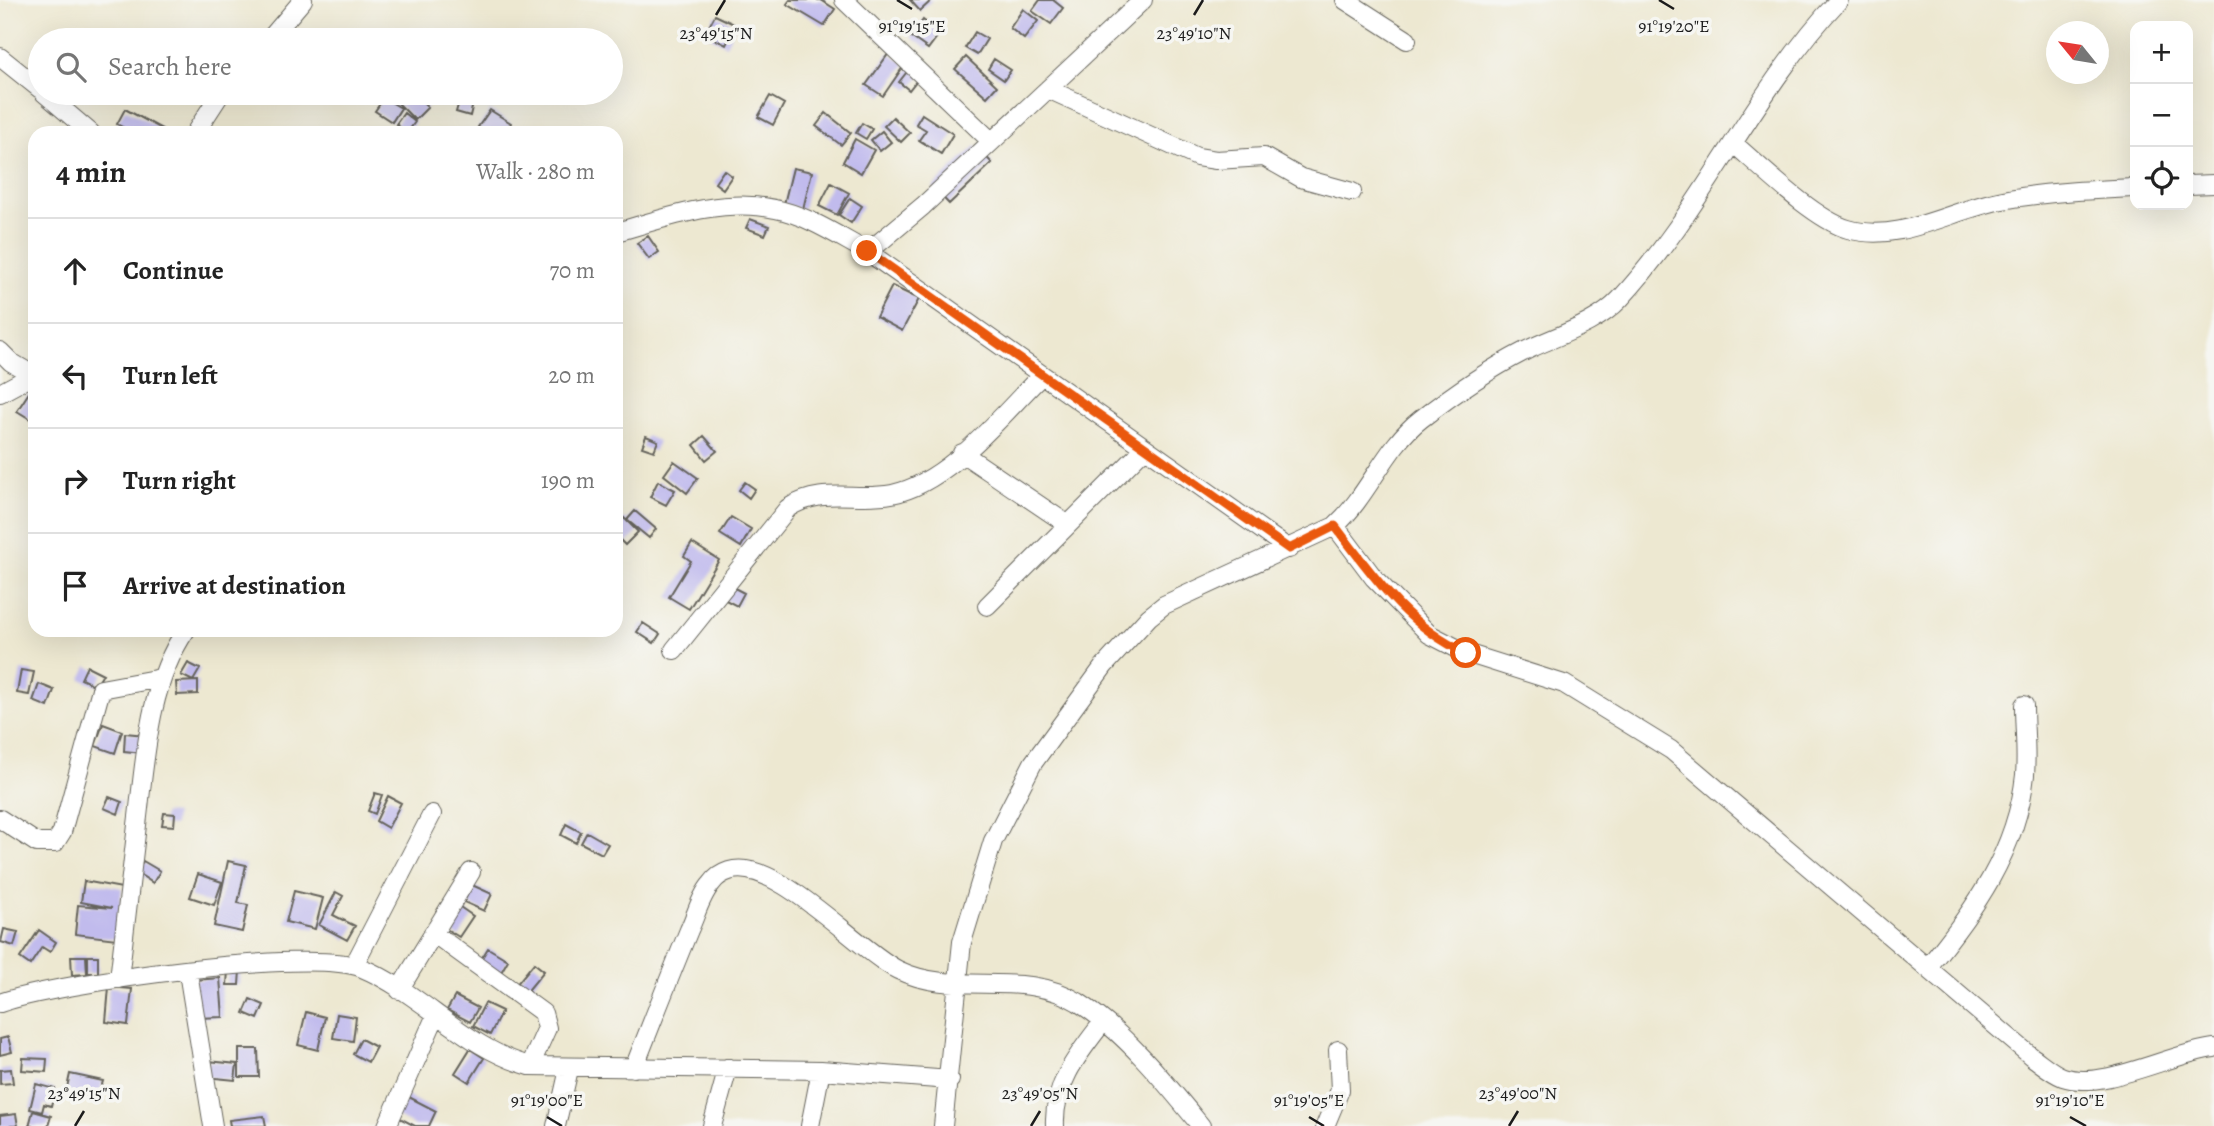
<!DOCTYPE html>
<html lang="en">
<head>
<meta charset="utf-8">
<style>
  body { margin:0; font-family:Alegreya,serif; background:#f6f6f6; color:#222 }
  .controls { position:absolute; right:21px; top:21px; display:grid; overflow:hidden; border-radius:14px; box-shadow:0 7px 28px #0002 }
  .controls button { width:63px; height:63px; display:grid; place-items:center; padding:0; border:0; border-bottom:2px solid #e0e0e0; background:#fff; color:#222; font:35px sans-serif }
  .compass { position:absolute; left:2046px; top:21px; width:63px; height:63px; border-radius:50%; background:#fff; box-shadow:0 7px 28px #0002; rotate:300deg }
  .stop { position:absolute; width:21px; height:21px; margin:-16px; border:5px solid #ea580c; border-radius:50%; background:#fff }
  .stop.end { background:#ea580c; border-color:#fff; box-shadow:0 2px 7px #0008 }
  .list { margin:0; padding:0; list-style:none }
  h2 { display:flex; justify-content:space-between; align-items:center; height:91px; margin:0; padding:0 28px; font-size:30px }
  h2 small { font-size:23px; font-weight:400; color:#767676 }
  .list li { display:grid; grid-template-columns:46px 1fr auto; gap:21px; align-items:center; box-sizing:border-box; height:105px; padding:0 28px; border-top:2px solid #e0e0e0 }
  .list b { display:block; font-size:26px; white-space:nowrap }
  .list em { font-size:23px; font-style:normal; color:#767676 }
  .icon { flex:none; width:38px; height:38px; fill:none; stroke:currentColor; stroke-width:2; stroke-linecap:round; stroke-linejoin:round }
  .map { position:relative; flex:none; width:2214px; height:1126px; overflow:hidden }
  .search { position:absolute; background:#fff; box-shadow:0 7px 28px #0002; left:28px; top:28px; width:595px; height:77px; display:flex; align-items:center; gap:18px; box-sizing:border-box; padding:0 24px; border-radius:38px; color:#767676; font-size:26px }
  .panel { position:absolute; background:#fff; box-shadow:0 7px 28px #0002; left:28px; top:126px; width:595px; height:511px; border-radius:21px }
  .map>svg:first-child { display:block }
</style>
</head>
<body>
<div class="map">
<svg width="2214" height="1126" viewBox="0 0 2214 1126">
  <rect width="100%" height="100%" fill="#f6f6f2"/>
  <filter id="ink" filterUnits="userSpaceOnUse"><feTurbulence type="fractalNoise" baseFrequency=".0143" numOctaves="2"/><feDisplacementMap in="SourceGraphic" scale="14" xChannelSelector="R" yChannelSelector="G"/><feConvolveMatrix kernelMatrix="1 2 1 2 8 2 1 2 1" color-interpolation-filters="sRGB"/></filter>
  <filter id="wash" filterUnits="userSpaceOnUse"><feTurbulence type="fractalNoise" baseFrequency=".00686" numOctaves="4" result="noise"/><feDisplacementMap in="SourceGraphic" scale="28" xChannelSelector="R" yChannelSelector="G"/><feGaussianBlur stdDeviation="1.57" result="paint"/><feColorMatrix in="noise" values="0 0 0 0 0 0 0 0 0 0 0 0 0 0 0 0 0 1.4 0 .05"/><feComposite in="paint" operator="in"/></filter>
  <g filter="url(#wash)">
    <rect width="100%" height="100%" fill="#ede8d1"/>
    <g id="blocks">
      <path fill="#c1bbed" d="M790,0H821L835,9L824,26L787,4Z
        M910,0H932L920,11Z
        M1040,0H1053L1063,8L1051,24L1032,11Z
        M1023,9L1038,21L1024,39L1010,28Z
        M715,15L736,25L726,45L705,34Z
        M923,20L940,33L928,49L911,37Z
        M975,32L987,39L977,55L965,48Z
        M889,53L905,64L883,96L866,85Z
        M966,57L997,86L987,97L955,69Z
        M994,59L1011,70L1004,80L988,69Z
        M914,63L924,71L909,90L899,82Z
        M404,93H414L428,107L415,120L396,101Z
        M461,95L474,99L470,116L456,112Z
        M770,96L784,104L773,125L758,117Z
        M384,98L401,108L392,122L375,111Z
        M125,109L162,129L159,133H133L117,124Z
        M490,110L511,123L505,133H487L478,127Z
        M404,113L415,122L407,133L396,124Z
        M826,113L851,133L841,145L816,126Z
        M922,114L953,134L941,154L919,140L926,130L916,124Z
        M893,117L910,133L901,142L884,126Z
        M862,123L872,129L866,139L856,133Z
        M882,131L891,142L880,151L871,140Z
        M855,139L874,150L861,173L843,162Z
        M976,146L992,163L949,204L933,187Z
        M793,168L812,172L803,209L784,204Z
        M724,170L732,176L723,189L715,183Z
        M831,183L849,193L837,215L819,206Z
        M850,198L862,206L851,223L839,215Z
        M750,219L769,226L765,235L746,228Z
        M648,236L659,252L649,259L637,243Z
        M892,286L919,299L902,331L876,317Z
        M30,391L35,394V422L17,411Z
        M646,436L658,441L654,451L642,447Z
        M704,436L717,451L706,460L694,445Z
        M674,461L698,478L687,493L664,475Z
        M658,481L675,490L666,505L650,497Z
        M745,482L755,489L749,498L739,490Z
        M635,511L656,529L649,538L627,520Z
        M731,517L751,529L741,547L720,534Z
        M624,518L638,532L625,545L616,536V526Z
        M692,543L719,560L689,609L669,597L691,561L684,556Z
        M723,582L744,593L737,606L716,595Z
        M643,623L660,634L654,643L637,632Z
        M188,663L200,669L193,681L181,675Z
        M87,666L103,674L96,686L81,679Z
        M21,670L34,672L29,695L17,693Z
        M198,681V694L177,695L176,682Z
        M39,684L54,690L48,707L33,701Z
        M103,724L122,731L115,753L95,746Z
        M125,733L145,735L143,753L124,751Z
        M375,793L382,795L375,814L368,811Z
        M388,796L401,803L388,828L376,821Z
        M109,797L122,802L118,814L104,808Z
        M164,813L175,814L174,826L162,825Z
        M566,824L581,832L576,843L561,835Z
        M587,832L608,844L602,854L581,843Z
        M143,861L160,871L153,883L136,872Z
        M228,861L246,865L238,903L248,905L242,932L214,926Z
        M198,874L222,882L214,905L190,897Z
        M84,881L122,888L116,939L75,934L78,905L112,908L81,902Z
        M472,885L492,894L484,911L464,902Z
        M294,891L323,898L315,929L286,922Z
        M336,892L343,896L333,915L355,926L347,940L319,925Z
        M454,903L473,916L459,937L440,925Z
        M4,929L18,932L14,946L1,942Z
        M39,930L56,942L50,952L42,947L30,965L20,958Z
        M488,948L508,960L499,976L478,964Z
        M71,956H86L87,974L72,975Z
        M88,956H98V973H88Z
        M534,963L544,971L525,994L515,986Z
        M228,970H240L239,985H227Z
        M220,978L223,1017L197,1018L195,980Z
        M109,987L132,989L128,1025L106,1022Z
        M455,996L478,1008L470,1022L447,1010Z
        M250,999L264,1005L258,1019L244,1013Z
        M485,1003L502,1011L490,1035L473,1026Z
        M306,1012L325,1017L318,1050L298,1045Z
        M337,1014L356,1017L353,1041L333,1038Z
        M8,1037L12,1052L0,1055V1039Z
        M361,1039L376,1047L368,1062L353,1054Z
        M239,1049H258L259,1077H239Z
        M470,1049L484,1058L469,1082L455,1073Z
        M23,1058L47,1059L46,1072L22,1070Z
        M208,1061L237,1064L235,1080L206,1077Z
        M11,1069L13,1083L0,1084V1070Z
        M70,1074L103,1081L98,1099L66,1092Z
        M36,1084L55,1089L51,1106L44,1104L42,1112L30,1109Z
        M405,1095L436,1111L429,1126H415L394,1115Z
        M33,1111L51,1116L48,1126H29Z
        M16,1114L18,1126H0V1116Z
        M264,1116L266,1126H230L229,1120Z"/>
    </g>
  </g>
  <g filter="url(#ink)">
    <use href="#blocks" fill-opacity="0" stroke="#65635b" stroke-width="2"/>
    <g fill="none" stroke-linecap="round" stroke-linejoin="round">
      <defs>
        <path id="minor" d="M844,0L991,141
          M1345,0L1407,40
          M269,40L303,0
          M0,57L40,89
          M1048,89L1197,157L1216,160L1264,157L1301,178L1352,192
          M44,93L91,133
          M195,133L221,93
          M1733,143C1761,167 1814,219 1848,229C1900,244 1952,209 2003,200C2046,192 2091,190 2135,188
          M2188,185L2214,184
          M616,232C666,218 722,197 775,209C807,215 838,236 868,252L1289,549
          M868,252L923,206L1143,0
          M0,351L11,362L33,375
          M0,393L35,374
          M962,453L1067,524
          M1335,526L1374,578L1429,634L1466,653L1564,684L1671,750L2031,1056C2041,1063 2052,1073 2063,1077C2104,1091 2171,1053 2214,1048
          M987,606L1145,448
          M674,650L788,508C823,486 854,501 892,494C949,483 1002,414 1042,375
          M0,819L37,843H55L62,832L101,689L161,678
          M433,933L543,1013L547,1028L530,1066
          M354,965L432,814
          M1927,968C1974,911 2017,851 2025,775C2027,752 2024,728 2024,705
          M188,972L213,1126
          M119,979C125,928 131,877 137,825C145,761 148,685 186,630
          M399,990L471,872
          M0,1003C56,983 311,947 362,968C422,993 466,1049 530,1066L821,1070L950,1080
          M634,1068C652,1022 670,976 689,930C696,915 701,895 712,883C716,877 723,873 729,871C775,856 856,949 898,970C956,998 1022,968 1078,1002C1125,1032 1166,1083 1201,1126
          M387,1126L436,1015
          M556,1126L569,1069
          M712,1126L728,1068
          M810,1126L821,1070
          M943,1126L962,942L993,841L1033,763L1104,666L1149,617L1164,605L1335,526C1369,495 1385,447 1421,419C1452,395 1488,370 1523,352C1554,336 1595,326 1620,299C1704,208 1754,90 1839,0
          M1055,1126C1053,1084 1079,1053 1103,1022
          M1325,1126L1340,1090L1338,1050"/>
      </defs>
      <use href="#minor" stroke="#65635b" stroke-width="20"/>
      <use href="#minor" stroke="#fff" stroke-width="18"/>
    </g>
  </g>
  <g fill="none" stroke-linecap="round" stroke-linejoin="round" filter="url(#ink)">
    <path stroke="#ea580c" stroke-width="9" d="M867,251L1289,549L1335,526C1374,577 1406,625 1466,653"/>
  </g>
  <path fill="none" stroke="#1c1c1c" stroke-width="2.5" d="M897,0L912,9M1659,0L1674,9M716,15L725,0M1194,15L1203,0M547,1117L562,1126M1309,1117L1324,1126M2070,1117L2086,1126M75,1126L84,1111M1031,1126L1040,1111M1509,1126L1518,1111"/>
  <g font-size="18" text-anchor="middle" fill="#1c1c1c" stroke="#f6f6f2" stroke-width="7" stroke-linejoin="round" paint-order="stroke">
    <text x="912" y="32">91°19'15"E</text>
    <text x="1674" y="32">91°19'20"E</text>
    <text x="716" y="39">23°49'15"N</text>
    <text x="1194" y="39">23°49'10"N</text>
    <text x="84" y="1099">23°49'15"N</text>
    <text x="1040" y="1099">23°49'05"N</text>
    <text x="1518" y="1099">23°49'00"N</text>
    <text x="547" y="1106">91°19'00"E</text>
    <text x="1309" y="1106">91°19'05"E</text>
    <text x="2070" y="1106">91°19'10"E</text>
  </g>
</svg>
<div class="controls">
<button>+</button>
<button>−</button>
<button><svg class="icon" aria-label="locate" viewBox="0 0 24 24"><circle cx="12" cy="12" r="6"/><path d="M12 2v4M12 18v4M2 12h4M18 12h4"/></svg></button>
</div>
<svg class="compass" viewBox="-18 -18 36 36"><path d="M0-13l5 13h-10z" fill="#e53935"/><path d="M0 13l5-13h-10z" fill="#767676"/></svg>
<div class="stop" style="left:1466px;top:653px"></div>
<div class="stop end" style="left:867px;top:251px"></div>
<div class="search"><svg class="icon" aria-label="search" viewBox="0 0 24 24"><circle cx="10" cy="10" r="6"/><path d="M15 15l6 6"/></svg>Search here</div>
<section class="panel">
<h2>4 min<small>Walk · 280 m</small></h2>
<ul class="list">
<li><svg class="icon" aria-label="ahead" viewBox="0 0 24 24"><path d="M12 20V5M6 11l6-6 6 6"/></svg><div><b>Continue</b></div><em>70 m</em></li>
<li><svg class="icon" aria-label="left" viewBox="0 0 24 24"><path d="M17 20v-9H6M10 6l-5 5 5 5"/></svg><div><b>Turn left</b></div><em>20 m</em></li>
<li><svg class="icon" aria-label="right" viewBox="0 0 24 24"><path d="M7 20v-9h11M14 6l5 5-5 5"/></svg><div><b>Turn right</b></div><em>190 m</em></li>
<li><svg class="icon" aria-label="arrive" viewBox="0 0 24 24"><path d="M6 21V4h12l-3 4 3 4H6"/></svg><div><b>Arrive at destination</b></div></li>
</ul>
</section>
</div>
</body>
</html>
